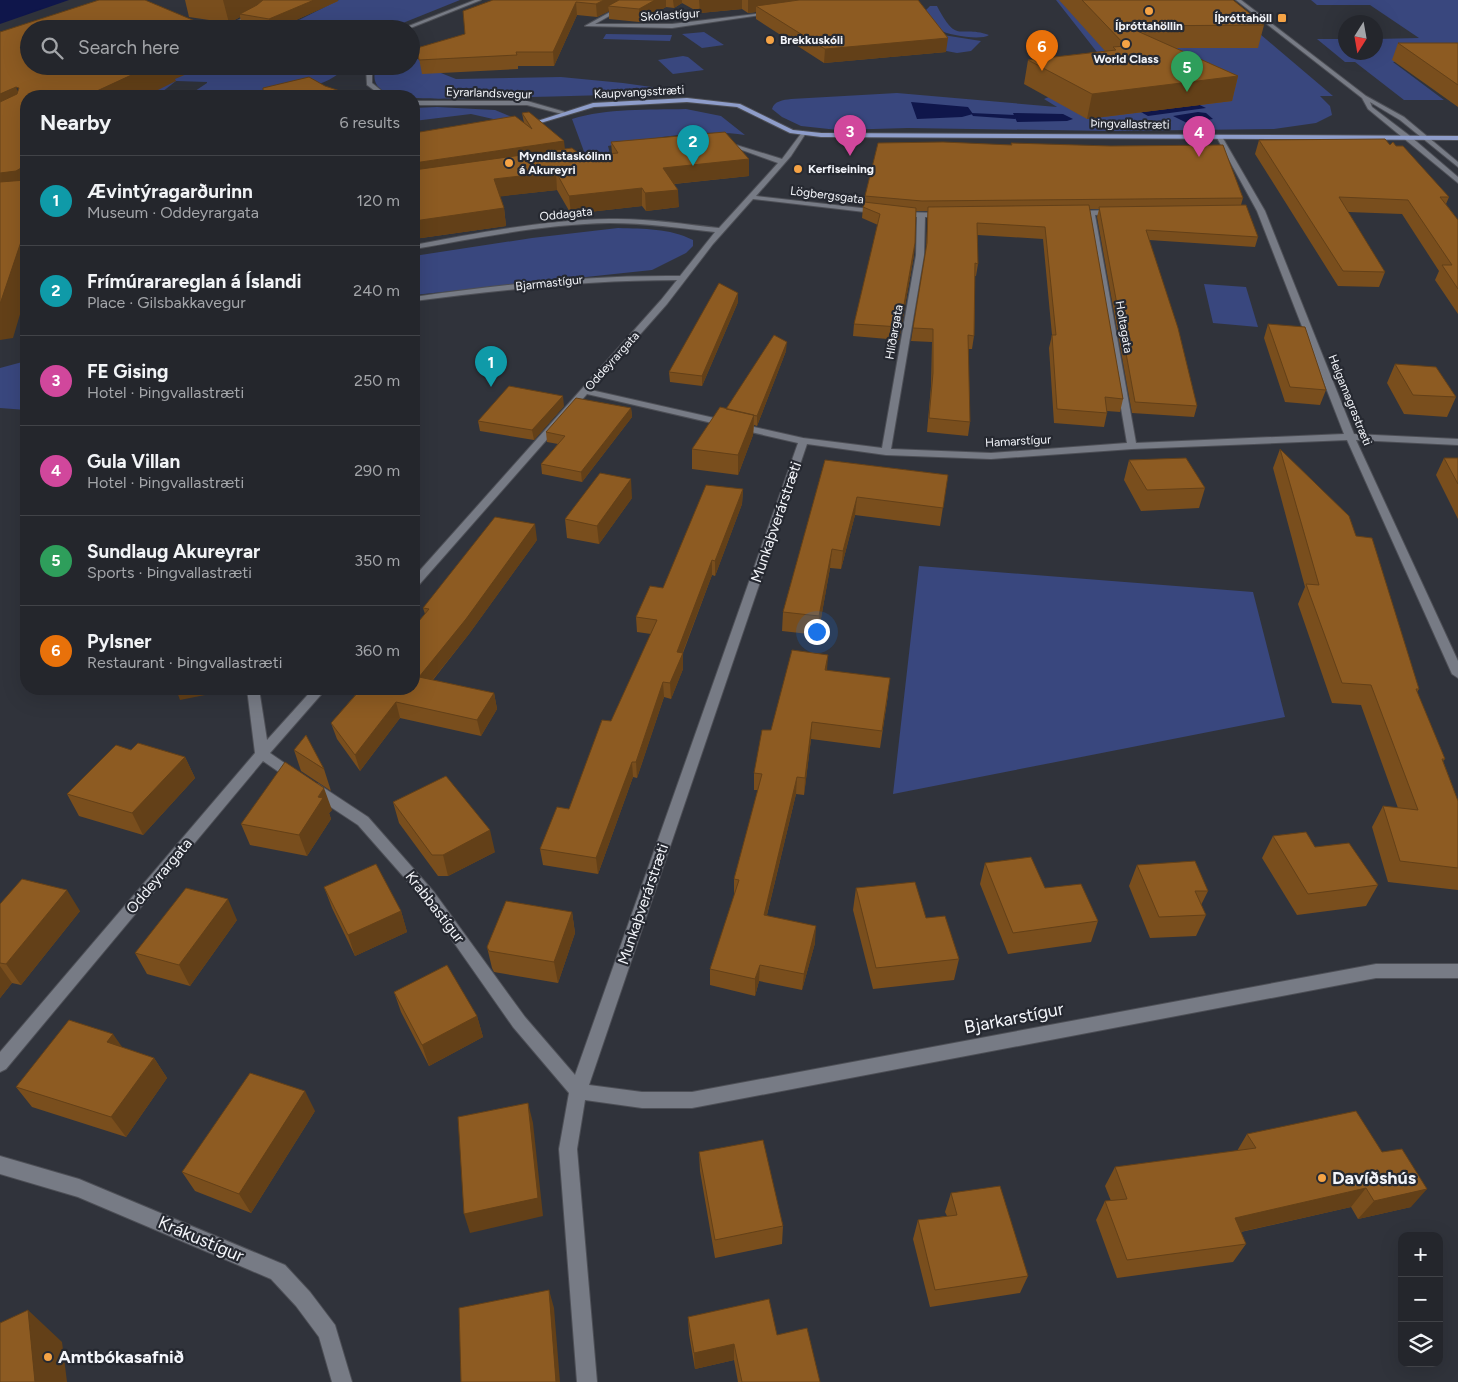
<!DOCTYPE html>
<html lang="en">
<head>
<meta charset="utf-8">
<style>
  body { margin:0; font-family:Figtree,sans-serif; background:#303238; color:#f1f3f6 }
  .controls { position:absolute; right:15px; bottom:15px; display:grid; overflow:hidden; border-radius:10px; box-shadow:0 5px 20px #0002 }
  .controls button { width:45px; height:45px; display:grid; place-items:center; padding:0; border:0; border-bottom:1px solid #414348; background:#24262c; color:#f1f3f6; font:25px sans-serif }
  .compass { position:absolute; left:1338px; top:15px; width:45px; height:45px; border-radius:50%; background:#24262c; box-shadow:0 5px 20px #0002; rotate:191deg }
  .you { position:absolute; left:816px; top:631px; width:18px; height:18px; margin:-12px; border:4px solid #fff; border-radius:50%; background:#1a73e8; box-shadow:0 0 0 8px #1a73e833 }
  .badge { display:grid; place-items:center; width:32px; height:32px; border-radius:50%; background:#f5a345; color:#fff; font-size:16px; font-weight:700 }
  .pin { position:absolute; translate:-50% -41px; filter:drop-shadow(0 1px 2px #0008) }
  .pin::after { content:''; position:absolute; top:26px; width:18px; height:15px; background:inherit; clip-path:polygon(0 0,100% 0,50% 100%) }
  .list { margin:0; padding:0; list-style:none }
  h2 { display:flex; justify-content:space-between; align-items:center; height:65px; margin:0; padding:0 20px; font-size:21px }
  h2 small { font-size:16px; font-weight:400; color:#a3a5a9 }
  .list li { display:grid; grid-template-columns:32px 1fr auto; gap:15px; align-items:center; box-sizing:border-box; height:90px; padding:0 20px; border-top:1px solid #414348 }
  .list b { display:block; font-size:19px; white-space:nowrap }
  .list p { margin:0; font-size:16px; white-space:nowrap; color:#a3a5a9 }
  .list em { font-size:16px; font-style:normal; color:#a3a5a9 }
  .icon { flex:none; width:28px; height:28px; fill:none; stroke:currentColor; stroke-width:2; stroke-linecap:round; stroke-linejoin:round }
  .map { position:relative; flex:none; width:1458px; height:1382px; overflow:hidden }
  .search { position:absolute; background:#24262c; box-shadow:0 5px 20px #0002; left:20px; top:20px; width:400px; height:55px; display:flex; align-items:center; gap:12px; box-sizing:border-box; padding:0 18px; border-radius:28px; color:#a3a5a9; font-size:19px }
  .panel { position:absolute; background:#24262c; box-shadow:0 5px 20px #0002; left:20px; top:90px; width:400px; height:605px; border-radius:20px }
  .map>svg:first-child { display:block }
</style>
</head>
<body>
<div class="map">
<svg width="1458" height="1382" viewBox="0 0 1458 1382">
  <rect width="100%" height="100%" fill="#30333b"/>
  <path fill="#39477e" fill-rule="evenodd" d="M339,0H460L388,29H281Z
    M1056,0H1220L1333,96H1320L1330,106L1332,115L1316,123L1274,129L1110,131L908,128L838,130L801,126L782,117L772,109C774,101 783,100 791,99L897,93L1057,107L1044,99L1056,94L1104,61Z
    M1311,0H1458V66L1439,61L1393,62L1444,100H1404L1355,62H1345L1317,39H1345L1346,52H1376V39L1419,38L1370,5H1317Z
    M930,6H937C958,46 958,24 989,35C980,41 949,35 939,30C933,27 927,18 923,13Z
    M704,32L724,45L702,48L682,34Z
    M606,34L672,35L670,41L603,39Z
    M943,35L981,41L971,51L957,53L941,50Z
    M683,56L688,57L704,70L673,74L658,60Z
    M411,59H437L436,67L441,73L456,79L561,77L623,83L687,92C617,95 548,97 478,98C454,98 400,102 382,90C373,84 373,75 377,66H411Z
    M181,66H346C327,90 292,89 264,94C255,95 250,92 241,96H96ZM176,81L207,82V83L192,93L162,92Z
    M437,107L495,110L512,117L502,121L471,114L414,121V108Z
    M686,109L721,116L745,135C702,128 651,139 608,146L610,154L586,157L572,119C607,108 648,110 686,109Z
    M618,228C644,229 669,228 693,240V246L686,253L652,270L414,295V256L532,238Z
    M1204,284L1246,287L1258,327L1213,323Z
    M26,361V410L0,408V368Z
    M919,566L1253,592L1285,717L893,794Z"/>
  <path fill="#0f164b" d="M0,0H69L0,24Z
    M1189,100L1206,108L1148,116L1132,107Z
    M911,102L968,107L973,114L962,117L917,119Z
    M1198,112L1206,113L1213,119L1187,123L1173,116Z
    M1013,113L1063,114L1073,119L1067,121L1017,122Z"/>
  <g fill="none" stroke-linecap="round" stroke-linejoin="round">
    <path fill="#0f164b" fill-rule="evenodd" d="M971,113L1015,115L1018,117L1015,119L973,116Z"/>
    <defs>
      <path id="minor" d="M272,0H277C264,12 240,29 222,29L255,12Z
        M475,0H481L408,29H401Z
        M632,0H638L595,24H672L772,12L774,13L672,28L585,26Z
        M1236,0H1241L1366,96L1404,117L1458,162V167L1400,120L1370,102L1372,107L1410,136L1458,177V183L1368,109L1362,98Z
        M366,66H372V83L388,96H382L367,85Z
        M414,101H527L565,112L562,114L527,105H414Z
        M803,131L806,133L791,156L756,196L879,210L883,212L882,214L753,199L713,244L667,304L591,390L803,438L882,448L916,255L917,217L899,216L895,214L899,212L944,213L948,215L947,217H925L924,255L891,449L991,453L1127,443L1088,215H1074L1070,213L1074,211L1114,210L1118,212L1117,214L1095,215L1136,443L1344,434L1257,211L1216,136L1221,135L1265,211L1354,434L1458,439V445L1356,440L1458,661V678L1452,674L1347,440L1132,449L991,459L886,455L807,444L589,1085L642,1092H692L1376,964H1458V978H1376L692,1108H642L585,1100L577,1149L597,1382H577L559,1149L569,1093L513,1027L424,900L358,825L308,792L306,788L308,784H318L368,817L434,892L525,1017L575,1075L798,443L587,394L418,586L414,587V577L661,300L677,280C588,280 501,290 414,301V297C502,284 591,275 680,276L715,232C680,228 645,223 610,223C544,224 478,238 414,249V245C478,233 544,220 609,219C646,218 683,224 719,228L778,163L720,142V140L782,159Z
        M247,689H259L267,740L313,689H326L270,753L299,773L301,776L299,779H289L263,761L6,1069L0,1072V1052L255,753Z
        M0,1156L79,1179L285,1265L310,1292L335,1325L352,1382H332L319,1337L296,1306L271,1279L78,1197L0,1174Z"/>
      <path id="major" d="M687,98L740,104L793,130L821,133L1458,136V140L821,137L790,133L737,107L687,102L594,107L527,127L522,126L593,103Z"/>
    </defs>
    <use href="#minor" stroke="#4d4f56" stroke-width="2"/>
    <use href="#major" stroke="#4d4f56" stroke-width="2"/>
    <use href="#minor" fill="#777b85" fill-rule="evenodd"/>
    <use href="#major" fill="#8e9dca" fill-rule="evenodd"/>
  </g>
  <path fill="#794e1d" d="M185,0H338V1L276,29H261L242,26L240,17L229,23L189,17Z
    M493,0H918L946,52L824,63L756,19V12L748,13L742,9L700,13L682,3L674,8L666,7L639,22L609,19V11L597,17L577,15L554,66H518V69L422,74L417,48L465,34Z
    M1059,0H1233L1264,25L1258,48H1176L1238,76L1232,101L1087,119L1024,84L1028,60L1105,51Z
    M1398,43H1458V107L1392,60Z
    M522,113L565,149L582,156L612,153L611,142L749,159V176L674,184L679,207L646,211L642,206L571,214L557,190L500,196L504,208L506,226L414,239V133L524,123Z
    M1259,140L1390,145L1396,146L1449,197L1446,204L1458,220V314L1435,280L1439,271L1402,214L1348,212L1385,272L1379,287L1338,286L1255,154Z
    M1011,143L1243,198L1241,205L1258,237L1255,247L1149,240L1197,406L1194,417L1132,413L1097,217L1099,209H1089L1123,399L1120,412L1107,411V413L1104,427L1054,423L1049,348L1052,335L1043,239L977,235L978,264L976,276H975L974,336L972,349H968L970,422L968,436L927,432L931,386L932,342L911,341L913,328L926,251L928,211H916L914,255L899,340L853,336L854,324L878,225L862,218L863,207L865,202V196L1011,145Z
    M738,302L702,386L670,382L669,372Z
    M1268,324L1326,390L1320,405L1285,402L1264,338Z
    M786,351L757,426L754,425L753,435L738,475L692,469V449L726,409Z
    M1395,364L1456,397L1447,417L1404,414L1387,383Z
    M564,406L534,440L480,431L478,421Z
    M631,408L632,417L582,482L542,474L541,464L558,444L547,442L546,432Z
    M1280,449L1356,536L1419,689L1417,692L1445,759L1443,761L1458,801V890L1388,882L1372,827L1383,806L1398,808L1361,705L1332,703L1298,604L1305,587L1273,468Z
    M1444,458H1458V519L1436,475Z
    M825,460L948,475L940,526L855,515L841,569L830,568L818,635L782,631L783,612Z
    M1129,460L1205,488L1199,508L1141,511L1124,480Z
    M743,489L742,504L715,576L712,575L683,653V669L671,699L664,697L637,778L633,777L598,874L543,865L540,849L569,809L611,721L651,634L637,632L636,617L663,588Z
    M632,498L599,544L567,538L565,519Z
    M537,540L469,634L433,680L494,693L497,709L481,736L400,718L360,771L337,739L331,723L425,614L423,608Z
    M827,670L888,695L880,748L811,739L804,795L796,794L767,915L815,943L802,990L759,981L755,996L710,985V969L734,896V879L758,790H754V773L771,730Z
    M131,750L185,757L195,778L143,835L79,816L67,794Z
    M294,750L324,769L331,791L301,771Z
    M393,802L495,852L448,876H438L399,823Z
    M332,810L329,813L331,819L307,856L250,845L241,824Z
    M1273,836L1315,847L1378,885L1366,906L1297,915L1262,858Z
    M985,863L1045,888L1098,921L1091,942L1008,954L980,884Z
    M1137,865L1208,891L1201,905L1206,915L1196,936L1150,938L1129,886Z
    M324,887L401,911L407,932L355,956L332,908Z
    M856,888L926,918L959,959L954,980L873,989L853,910Z
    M0,904L80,911L21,985L12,983L0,998Z
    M572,912L575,933L558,983L494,972L492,968L487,947Z
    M237,920L190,986L147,974L135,953Z
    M394,992L477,1016L483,1037L429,1066L401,1012Z
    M123,1048L154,1058L167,1078L126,1137L32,1107L16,1087Z
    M315,1111L251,1213L195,1191L182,1172Z
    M1247,1134L1411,1207L1358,1219L1351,1207L1241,1232L1246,1244L1233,1262L1117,1278L1096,1220L1105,1201H1111L1105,1186L1115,1167L1237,1151Z
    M699,1152L783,1226L782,1244L715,1258L700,1171Z
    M951,1193L1028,1276L1020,1293L930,1307L913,1239L918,1220L947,1216L945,1212Z
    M688,1317L777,1335L820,1382H738L734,1360L695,1369L689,1334Z"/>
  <path fill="#634018" d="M223,0H269L240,14V17L229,23Z
    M314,0H338V1L276,29H271L269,19Z
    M604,0H628L608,6L609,11L597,17L596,4Z
    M655,0H666V7L639,22V9Z
    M673,0H682V3L674,8Z
    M699,0H742V9L700,13Z
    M748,0H857L756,6V12L748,13Z
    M576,2L577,15L554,66L553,52Z
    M948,38L946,52L824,63L825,49Z
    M67,66H130L63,96L55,71Z
    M151,66H206L175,79L176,81L146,96H86Z
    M1238,76L1232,101L1087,119L1092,94Z
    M16,87L25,111L0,124V94Z
    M564,141L566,158L414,180V163Z
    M749,159V176L663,185V168Z
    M26,165V198L0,202V173Z
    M556,172L557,190L496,197L494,179Z
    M642,188V206L571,214L569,196Z
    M678,190L679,207L646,211L645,193Z
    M504,208L506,226L414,239V221Z
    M26,227V294L13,338L0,340V304Z
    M915,243L914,255L899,340L900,327Z
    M738,293V302L702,386V376Z
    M787,342L786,351L757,426V416Z
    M563,396L564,406L534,440L532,430Z
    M631,408L632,417L582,482L581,472Z
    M754,415L753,435L738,475V455Z
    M631,479L632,498L599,544L597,526Z
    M743,489L742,504L715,576V561Z
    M857,497L855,515L841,569L843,551Z
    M535,524L537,540L469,634L422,693L419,677Z
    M832,549L830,568L818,635L819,616Z
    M712,560V575L682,654L683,653V669L671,699L670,683L677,652Z
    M828,655L827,671L825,670Z
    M663,682L664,697L637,778L636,762Z
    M176,689H211L210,694L180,700Z
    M494,693L497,709L481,736L477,720Z
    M396,702L400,718L360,771L355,755Z
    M812,722L811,739L804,795L805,778Z
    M185,757L195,778L143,835L132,813Z
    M632,762L633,777L598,874L596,858Z
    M797,777L796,794L763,931L764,915Z
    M324,788L332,810L329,813L331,819L307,856L299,835L318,797Z
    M490,830L495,852L448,876L443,855Z
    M67,890L80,911L21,985L6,964Z
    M228,899L237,920L190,986L179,965Z
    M401,911L407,932L355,956L348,935Z
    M572,912L575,933L558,983L554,962Z
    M816,926L815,943L802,990L804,974Z
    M760,965L759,981L755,996V979Z
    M0,966L12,983L0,998Z
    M477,1016L483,1037L429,1066L422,1045Z
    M113,1034L127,1054L107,1042Z
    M154,1058L167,1078L126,1137L111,1117Z
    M305,1091L315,1111L251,1213L239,1194Z
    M528,1103L533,1123L543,1216L470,1233L464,1214Z
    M1366,1188L1351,1207L1222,1236L1235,1218Z
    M1427,1189L1411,1207L1358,1219L1374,1201Z
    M549,1290L554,1308L560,1382H556Z
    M28,1310L62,1342L67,1382H35Z
    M734,1344V1360L695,1369L694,1353Z"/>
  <path fill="#8d5b22" stroke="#634018" d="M99,0H145L214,29H29V66H67L55,71L56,74H63L82,66H151L86,96H26V165L16,171L0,173V102L17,94L19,88L16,87L0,94V32Z
    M263,0H314L269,19L240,14L257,5Z
    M493,0H604L596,4L576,2L553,52H516L517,55L419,60L417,48L465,34L463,11Z
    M619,0H655L639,9L608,6Z
    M799,0H918L948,38L825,49L756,6Z
    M1082,0H1233L1264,25L1126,26L1238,76L1092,94L1028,60L1116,50L1113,47L1126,46Z
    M1398,43H1458V85Z
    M309,77L325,86L355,96H263V88Z
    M529,112L564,141L414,163V133L515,116L532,129L522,113Z
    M725,132L749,159L663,168L678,190L645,193L642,188L569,196L556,172L494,179L504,208L414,221V170L572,148L582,156L618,153L611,142Z
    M1385,139L1390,145L1393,142L1396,146H1403L1449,197H1440L1458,220V289L1442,265H1452L1408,200L1339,197L1385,272L1343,271L1259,140Z
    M943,142L1012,145L1011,143L1111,146L1223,145L1243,198L922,201L865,196L878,143Z
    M26,180V227L0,304V182Z
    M864,202L916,208L915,243L900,327L854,324L880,214L863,207Z
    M1089,205L1123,399L1105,397L1107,413L1057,409L1052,335H1056L1045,227L977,223L978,264L975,263L974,336L968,335L970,422L929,418L933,373V329L913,328L927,243L928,207Z
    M1246,205L1258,237L1146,230L1178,328L1197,406L1135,402L1099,207Z
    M719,283L738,293L702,376L669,372Z
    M1268,324L1305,327L1326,390L1290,387Z
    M774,335L787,342L757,416L726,409Z
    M1395,364L1436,367L1456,397L1413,395Z
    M509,386L563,396L532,430L478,421Z
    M576,398L631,408L581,472L541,464L565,436L546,432Z
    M720,407L754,415L738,455L692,449Z
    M1280,449L1349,516L1356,536L1372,538L1419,689H1416L1445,759H1442L1458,801V868L1400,861L1383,806L1418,810L1371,685L1342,683L1306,584L1319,585Z
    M1186,458L1205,488L1147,490L1129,460Z
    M1444,458H1458V484Z
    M825,460L948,475L943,508L857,497L843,551L832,549L819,616L783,612Z
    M600,473L631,479L597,526L565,519Z
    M706,485L743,489L715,561L712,560L677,652L683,653L670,683L663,682L636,762H632L596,858L540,849L557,807L569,809L602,720L611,721L657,620L636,617L650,586L663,588Z
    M495,517L535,524L466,619L419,677L494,693L477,720L396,702L355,755L331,723L361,689H414V627L429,609L423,608Z
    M792,650L828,655L825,670L890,678L882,731L812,722L805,778L797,777L764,915L816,926L804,974L760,965L755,979L710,969L739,880L734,879L762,774L754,773L762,730H771Z
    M306,735L324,769L294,750Z
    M138,743L185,757L132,813L67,794L116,745L131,750Z
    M285,762L324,788L318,797L323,798L299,835L241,824Z
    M446,776L490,830L443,855H432L393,802Z
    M1306,832L1315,847L1349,843L1378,885L1308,894L1273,836Z
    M1031,857L1045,888L1081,884L1098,921L1013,933L985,863Z
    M1195,861L1208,891H1195L1206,915L1159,917L1137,865Z
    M376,864L401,911L348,935L324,887Z
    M22,879L67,890L6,964L0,963V904Z
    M915,882L926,918L945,916L959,959L876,968L856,888Z
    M186,888L228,899L179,965L135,953Z
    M506,901L572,912L554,962L489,951L487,947Z
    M447,965L477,1016L422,1045L394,992Z
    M69,1020L113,1034L107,1042L154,1058L111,1117L16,1087Z
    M250,1073L305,1091L239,1194L182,1172Z
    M528,1103L538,1198L464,1214L458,1117Z
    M1356,1111L1382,1152L1402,1149L1427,1189L1374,1201L1366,1188L1235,1218L1246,1244L1127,1260L1105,1201L1127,1199L1115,1167L1256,1148L1247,1134Z
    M763,1140L783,1226L715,1240L699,1152Z
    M1000,1186L1028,1276L935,1290L918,1220L957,1215L951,1193Z
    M549,1290L556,1382H461L459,1308Z
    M769,1299L777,1335L807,1328L820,1382H742L734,1344L694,1353L688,1317Z
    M28,1310L35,1382H0V1323Z"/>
  <g fill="#f5a345" stroke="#262931" stroke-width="2">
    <circle cx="1149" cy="11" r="5"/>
    <rect x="1277" y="13" width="10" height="10" rx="2.5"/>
    <circle cx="770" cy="40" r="5"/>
    <circle cx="1126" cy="44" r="5"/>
    <circle cx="509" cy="163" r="5"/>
    <circle cx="798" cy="169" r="5"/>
    <circle cx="1322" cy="1178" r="5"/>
    <circle cx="48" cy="1357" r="5"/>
  </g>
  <g text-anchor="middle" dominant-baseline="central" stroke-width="4.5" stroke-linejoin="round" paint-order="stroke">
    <g font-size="12" fill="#f3f5fa" stroke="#262931">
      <text transform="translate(670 15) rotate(-4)">Skólastígur</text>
      <text transform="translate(639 92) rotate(-3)">Kaupvangsstræti</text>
      <text transform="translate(489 93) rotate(2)">Eyrarlandsvegur</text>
      <text transform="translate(1130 124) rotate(1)">Þingvallastræti</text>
      <text transform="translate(827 195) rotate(7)">Lögbergsgata</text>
      <text transform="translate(566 214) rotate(-6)">Oddagata</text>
      <text transform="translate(549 283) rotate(-6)">Bjarmastígur</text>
      <text transform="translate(1124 327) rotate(80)">Holtagata</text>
      <text transform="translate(894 332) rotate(-80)">Hlíðargata</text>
      <text transform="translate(612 361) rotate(-48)">Oddeyrargata</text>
      <text transform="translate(1350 400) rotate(68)">Helgamagrastræti</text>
      <text transform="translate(1018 441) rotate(-3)">Hamarstígur</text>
    </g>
    <g font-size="12" font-weight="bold" fill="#f3f5fa" stroke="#262931" text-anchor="start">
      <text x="1272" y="18" text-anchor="end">Íþróttahöll</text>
      <text x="1149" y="26" text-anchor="middle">Íþróttahöllin</text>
      <text x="780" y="40">Brekkuskóli</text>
      <text x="1126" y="59" text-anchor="middle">World Class</text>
      <text x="519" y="156">Myndlistaskólinn<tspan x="519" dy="14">á Akureyri</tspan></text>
      <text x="808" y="169">Kerfiseining</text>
    </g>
    <g font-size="15" fill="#f3f5fa" stroke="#262931">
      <text transform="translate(776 522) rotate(-71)">Munkaþverárstræti</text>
      <text transform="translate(159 876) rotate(-50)">Oddeyrargata</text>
      <text transform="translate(643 904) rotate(-71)">Munkaþverárstræti</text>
      <text transform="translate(435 907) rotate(52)">Krabbastígur</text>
    </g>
    <g font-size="18" fill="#f3f5fa" stroke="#262931">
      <text transform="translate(1014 1018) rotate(-11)">Bjarkarstígur</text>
      <text transform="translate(201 1239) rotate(23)">Krákustígur</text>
    </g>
    <g font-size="18" font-weight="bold" fill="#f3f5fa" stroke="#262931" text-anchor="start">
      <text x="1332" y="1178">Davíðshús</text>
      <text x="58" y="1357">Amtbókasafnið</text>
    </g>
  </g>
</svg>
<div class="controls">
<button>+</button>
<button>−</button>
<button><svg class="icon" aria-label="layers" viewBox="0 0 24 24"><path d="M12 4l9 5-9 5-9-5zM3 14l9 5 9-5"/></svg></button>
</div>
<svg class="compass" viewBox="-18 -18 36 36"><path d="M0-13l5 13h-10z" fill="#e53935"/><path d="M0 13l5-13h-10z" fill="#a3a5a9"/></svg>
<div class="you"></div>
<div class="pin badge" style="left:491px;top:387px;background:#0f9aa8">1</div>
<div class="pin badge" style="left:693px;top:166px;background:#0f9aa8">2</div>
<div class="pin badge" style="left:850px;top:156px;background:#d1479c">3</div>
<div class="pin badge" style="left:1199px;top:157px;background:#d1479c">4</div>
<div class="pin badge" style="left:1187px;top:92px;background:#2e9e5b">5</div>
<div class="pin badge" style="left:1042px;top:71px;background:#e8710a">6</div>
<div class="search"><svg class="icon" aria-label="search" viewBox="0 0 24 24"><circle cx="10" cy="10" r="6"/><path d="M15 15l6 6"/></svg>Search here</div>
<section class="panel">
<h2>Nearby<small>6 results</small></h2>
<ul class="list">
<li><span class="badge" style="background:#0f9aa8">1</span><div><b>Ævintýragarðurinn</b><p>Museum · Oddeyrargata</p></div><em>120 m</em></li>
<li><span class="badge" style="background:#0f9aa8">2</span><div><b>Frímúrarareglan á Íslandi</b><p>Place · Gilsbakkavegur</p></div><em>240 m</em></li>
<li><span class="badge" style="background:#d1479c">3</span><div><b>FE Gising</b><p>Hotel · Þingvallastræti</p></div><em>250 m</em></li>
<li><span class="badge" style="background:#d1479c">4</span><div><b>Gula Villan</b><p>Hotel · Þingvallastræti</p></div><em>290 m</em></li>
<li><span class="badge" style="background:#2e9e5b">5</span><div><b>Sundlaug Akureyrar</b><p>Sports · Þingvallastræti</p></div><em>350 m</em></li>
<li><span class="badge" style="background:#e8710a">6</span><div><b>Pylsner</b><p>Restaurant · Þingvallastræti</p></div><em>360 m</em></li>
</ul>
</section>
</div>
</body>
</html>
